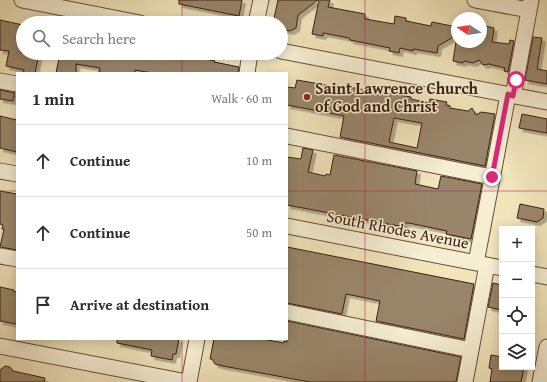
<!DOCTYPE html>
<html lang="en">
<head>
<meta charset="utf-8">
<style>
  body { margin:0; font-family:"Gentium Book Plus",serif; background:#f2f2f3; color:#2b2b33 }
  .controls { position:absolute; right:12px; bottom:12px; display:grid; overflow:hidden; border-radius:0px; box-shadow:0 2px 10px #0003 }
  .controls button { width:36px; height:36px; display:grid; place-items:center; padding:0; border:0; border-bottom:1px solid #e1e1e2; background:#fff; color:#2b2b33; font:20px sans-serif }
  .compass { position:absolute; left:451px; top:12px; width:36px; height:36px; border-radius:50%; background:#fff; box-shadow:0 2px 10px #0003; rotate:282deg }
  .stop { position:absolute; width:12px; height:12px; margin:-9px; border:3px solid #db2777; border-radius:50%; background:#fff }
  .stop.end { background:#db2777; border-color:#fff; box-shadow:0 1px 4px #0008 }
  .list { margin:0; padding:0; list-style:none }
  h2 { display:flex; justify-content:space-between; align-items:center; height:52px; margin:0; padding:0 16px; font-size:17px }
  h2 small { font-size:13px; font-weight:400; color:#7c7c81 }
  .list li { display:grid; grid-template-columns:26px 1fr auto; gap:12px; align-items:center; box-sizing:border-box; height:72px; padding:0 16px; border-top:1px solid #e1e1e2 }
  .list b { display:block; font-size:15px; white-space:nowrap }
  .list em { font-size:13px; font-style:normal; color:#7c7c81 }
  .icon { flex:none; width:22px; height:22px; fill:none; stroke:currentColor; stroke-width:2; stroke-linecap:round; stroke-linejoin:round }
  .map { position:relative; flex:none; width:547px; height:382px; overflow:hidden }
  .search { position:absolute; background:#fff; box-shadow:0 2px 10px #0003; left:16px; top:16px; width:272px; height:44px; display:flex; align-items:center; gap:10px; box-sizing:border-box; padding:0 14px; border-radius:22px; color:#7c7c81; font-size:15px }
  .panel { position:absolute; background:#fff; box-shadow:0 2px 10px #0003; left:16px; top:72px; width:272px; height:268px; border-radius:0px }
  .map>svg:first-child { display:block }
</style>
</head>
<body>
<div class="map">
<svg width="547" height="382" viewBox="0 0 547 382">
  <defs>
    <filter id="shadow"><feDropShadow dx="3.5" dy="3.5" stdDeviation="0" flood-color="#0004"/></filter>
  </defs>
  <rect width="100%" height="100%" fill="#f1e5bc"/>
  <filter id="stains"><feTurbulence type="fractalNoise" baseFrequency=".005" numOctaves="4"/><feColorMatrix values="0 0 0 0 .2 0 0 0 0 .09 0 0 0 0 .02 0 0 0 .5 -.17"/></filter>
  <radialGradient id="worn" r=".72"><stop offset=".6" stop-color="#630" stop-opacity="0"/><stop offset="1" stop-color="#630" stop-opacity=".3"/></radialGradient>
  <path fill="#99866a" stroke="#3a1f12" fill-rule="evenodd" filter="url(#shadow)" d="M179,0H242L239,16L179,4Z
    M278,0H318L298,15L296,28L290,31L281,29V23H273Z
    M319,0H330L328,7L365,14V19L394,24L395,16L406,18V21L431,26L432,22L457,27V35L438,46L437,53L413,49V51L400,48L399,53L389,51L390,48L350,40L349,38L323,33V36L312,34Z
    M0,20L23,25V43L21,53H39L35,73H23L24,70L6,66L9,51L0,50Z
    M481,25L494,28L492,42L509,44L510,40L514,41L508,72L504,71L505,68L489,64L483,65L479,60L473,63L464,61L463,63L453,61L456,42H481Z
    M533,37L542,38L537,69L547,71V84L525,80Z
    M60,53H177L215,61L214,62L239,67L238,73H152L135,70V73H107L99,72L100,68L76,64V73H56Z
    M297,80L348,89L349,87L376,92V91L411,97V99L429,103L430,99L447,102L446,105L450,106V108L468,111L472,108L476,115L481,112L495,114L485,166L340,137L344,116L287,105V87L295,88ZM394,118L422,123L417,148L389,142Z
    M0,90L15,93L13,101L0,99Z
    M522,114L547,119V133L519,128Z
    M0,116L17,120V152L0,148Z
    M303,148L313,150L308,172L325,176L326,174L330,175L334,155L417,171L415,184L438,189L441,176L482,184L471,239L446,234L447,231L409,223H405L404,227L287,205V157L301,159Z
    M0,191L17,194V250L0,247L4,229H2L3,225L0,224Z
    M520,204L544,209L543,218L537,222L517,218Z
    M287,247L474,284L464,339L376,321L380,301L366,298L346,294L342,314L287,303Z
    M493,283L502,285V310L488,307Z
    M0,287L14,290L13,291L17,292V324L0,321Z
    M287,321L461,357L456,382H310L223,366L215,364L212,359H210L214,339H262L284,343V341L287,342Z
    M117,339H179L176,354H173L172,360L151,356L152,350L117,343Z
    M491,355L502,357V367H524L521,382H490L492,369L489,368Z
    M5,366L10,367L13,371L45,378L44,382H0V370Z"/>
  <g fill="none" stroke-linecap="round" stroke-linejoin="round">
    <defs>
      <path id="minor" d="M22,0L140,23
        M475,0L529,10
        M256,23L261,0
        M281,51L547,102
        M247,73L250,53
        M0,81L17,84
        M513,96L531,0
        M287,136L492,177
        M0,171L17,174
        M287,226L502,268
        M0,256L17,259
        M476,263L508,95
        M532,274L547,277
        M287,312L471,350
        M0,346L187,382
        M189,382L197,339
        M465,382L487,265
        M540,382L547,347"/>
    </defs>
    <use href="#minor" stroke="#68503c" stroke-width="17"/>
    <use href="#minor" stroke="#f6eed3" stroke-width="15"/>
  </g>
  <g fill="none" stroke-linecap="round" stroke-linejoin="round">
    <path stroke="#db2777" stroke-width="5" d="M492,177L508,94L513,96L516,80"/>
  </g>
  <path fill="none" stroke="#c2185b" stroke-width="1" stroke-opacity="0.55" d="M182,0V23M365,0V382M182,53V73M0,191H17M287,191H547M182,339V382"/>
  <circle fill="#8f2418" stroke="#f6eed3" stroke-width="1.5" cx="307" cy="97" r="4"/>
  <g text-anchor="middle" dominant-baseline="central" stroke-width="3" stroke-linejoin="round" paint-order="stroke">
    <g font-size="16" font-weight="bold" fill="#3a1f12" stroke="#f6eed3" text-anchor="start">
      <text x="315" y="88">Saint Lawrence Church<tspan x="315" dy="18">of God and Christ</tspan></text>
    </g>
    <g font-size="16" fill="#3a1f12" stroke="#f6eed3">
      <text transform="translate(398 229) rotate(11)">South Rhodes Avenue</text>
    </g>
  </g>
  <rect width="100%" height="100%" filter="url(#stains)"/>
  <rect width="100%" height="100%" fill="url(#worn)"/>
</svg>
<div class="controls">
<button>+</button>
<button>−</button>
<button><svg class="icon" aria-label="locate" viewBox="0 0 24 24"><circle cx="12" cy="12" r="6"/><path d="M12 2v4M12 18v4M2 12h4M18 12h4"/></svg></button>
<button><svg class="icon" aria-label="layers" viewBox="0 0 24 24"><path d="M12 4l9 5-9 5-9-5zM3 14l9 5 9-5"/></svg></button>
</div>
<svg class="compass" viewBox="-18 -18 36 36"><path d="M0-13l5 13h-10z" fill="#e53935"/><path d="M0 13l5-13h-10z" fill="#7c7c81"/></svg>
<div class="stop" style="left:516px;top:80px"></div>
<div class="stop end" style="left:492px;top:177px"></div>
<div class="search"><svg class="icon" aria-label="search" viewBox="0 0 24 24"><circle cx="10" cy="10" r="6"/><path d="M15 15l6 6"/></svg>Search here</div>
<section class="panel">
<h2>1 min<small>Walk · 60 m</small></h2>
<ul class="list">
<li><svg class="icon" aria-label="ahead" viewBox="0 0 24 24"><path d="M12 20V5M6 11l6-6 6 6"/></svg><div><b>Continue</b></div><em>10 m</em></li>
<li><svg class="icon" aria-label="ahead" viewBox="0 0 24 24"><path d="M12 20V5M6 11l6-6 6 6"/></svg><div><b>Continue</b></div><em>50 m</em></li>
<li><svg class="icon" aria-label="arrive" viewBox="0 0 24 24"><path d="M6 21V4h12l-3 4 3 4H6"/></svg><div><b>Arrive at destination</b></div></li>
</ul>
</section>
</div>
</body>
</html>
